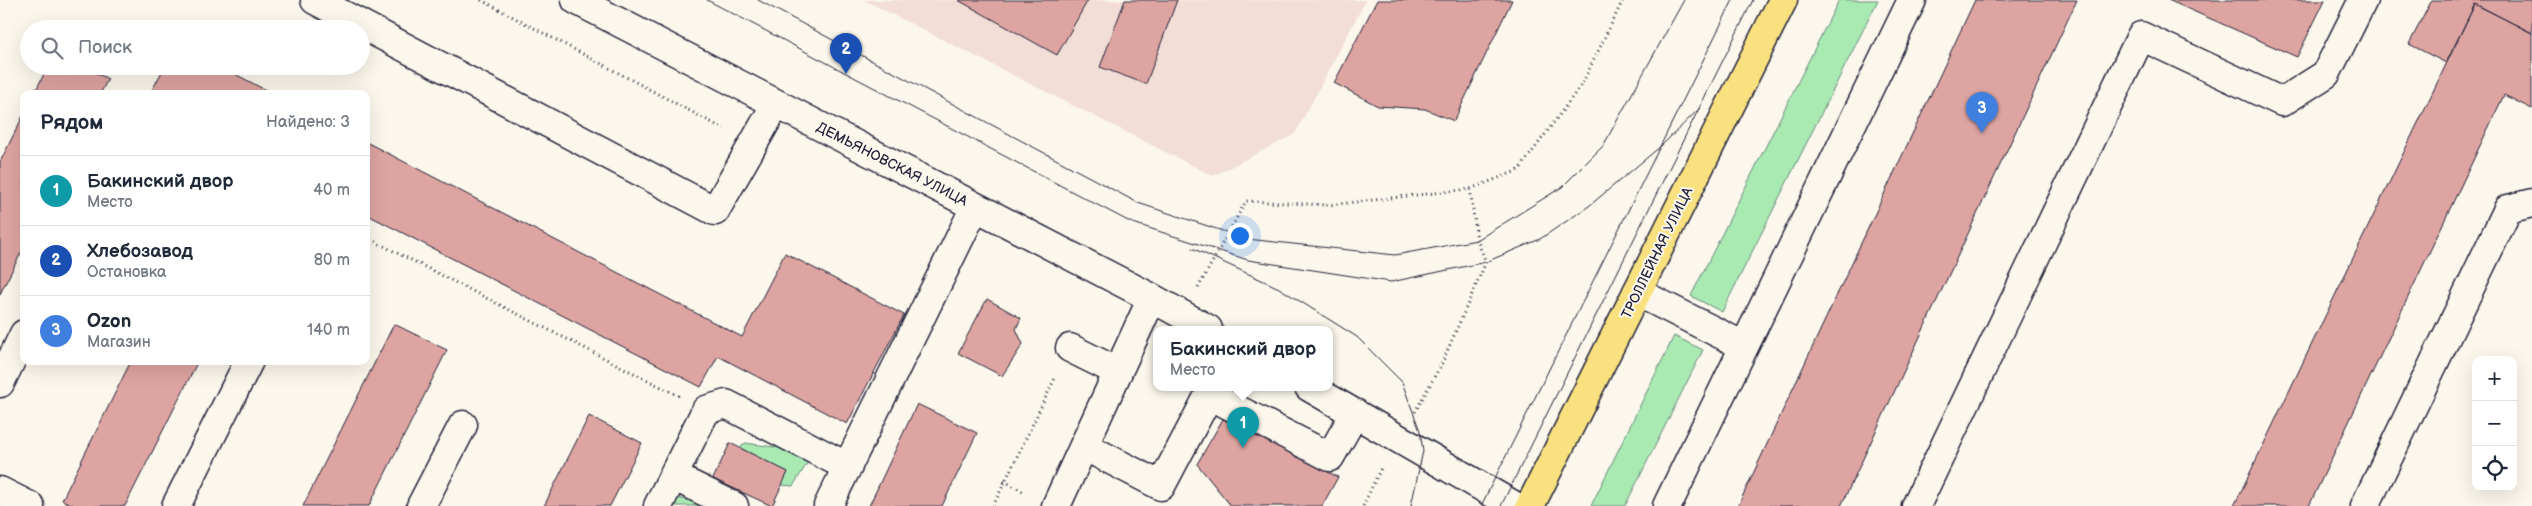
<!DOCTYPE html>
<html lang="ru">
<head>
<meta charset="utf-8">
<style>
  body { margin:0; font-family:"Balsamiq Sans",sans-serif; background:#f2f2f3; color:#1f2937 }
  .controls { position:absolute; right:15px; bottom:15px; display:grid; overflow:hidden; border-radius:10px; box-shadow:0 5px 20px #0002 }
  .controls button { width:45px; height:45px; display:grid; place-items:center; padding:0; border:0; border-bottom:1px solid #e0e1e3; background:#fff; color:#1f2937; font:25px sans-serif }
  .you { position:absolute; left:1239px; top:235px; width:18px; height:18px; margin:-12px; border:4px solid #fff; border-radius:50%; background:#1a73e8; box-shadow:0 0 0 8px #1a73e833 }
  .badge { display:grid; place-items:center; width:32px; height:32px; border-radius:50%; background:#0b8043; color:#fff; font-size:16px; font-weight:700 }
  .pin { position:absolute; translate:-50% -41px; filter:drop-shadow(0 1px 2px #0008) }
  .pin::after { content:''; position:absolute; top:26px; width:18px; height:15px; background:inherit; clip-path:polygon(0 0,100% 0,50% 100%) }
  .popup { position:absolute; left:1153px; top:326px; width:180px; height:65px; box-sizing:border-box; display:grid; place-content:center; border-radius:10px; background:#fff; filter:drop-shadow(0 1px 4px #0005); font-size:16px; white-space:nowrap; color:#747a83 }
  .popup b { font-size:19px; color:#1f2937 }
  .popup::after { content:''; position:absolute; left:50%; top:100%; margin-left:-10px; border:10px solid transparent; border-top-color:#fff }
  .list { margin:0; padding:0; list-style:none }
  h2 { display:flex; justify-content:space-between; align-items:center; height:65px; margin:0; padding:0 20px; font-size:21px }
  h2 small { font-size:16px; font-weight:400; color:#747a83 }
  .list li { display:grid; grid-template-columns:32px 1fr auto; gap:15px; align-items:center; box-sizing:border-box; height:70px; padding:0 20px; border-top:1px solid #e0e1e3 }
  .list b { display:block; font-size:19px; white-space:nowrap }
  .list p { margin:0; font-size:16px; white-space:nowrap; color:#747a83 }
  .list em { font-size:16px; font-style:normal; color:#747a83 }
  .icon { flex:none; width:28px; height:28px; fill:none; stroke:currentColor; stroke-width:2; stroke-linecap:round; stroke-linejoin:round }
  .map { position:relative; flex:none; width:2532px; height:506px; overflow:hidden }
  .search { position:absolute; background:#fff; box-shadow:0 5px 20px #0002; left:20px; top:20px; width:350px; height:55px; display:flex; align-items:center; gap:12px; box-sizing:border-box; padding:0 18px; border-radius:28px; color:#747a83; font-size:19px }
  .panel { position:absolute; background:#fff; box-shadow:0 5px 20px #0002; left:20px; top:90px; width:350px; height:275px; border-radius:10px }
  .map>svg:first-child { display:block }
</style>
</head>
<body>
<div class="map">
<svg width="2532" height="506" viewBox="0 0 2532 506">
  <rect width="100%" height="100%" fill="#fbf7ec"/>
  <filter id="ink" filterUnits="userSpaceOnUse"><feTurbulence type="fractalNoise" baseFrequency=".02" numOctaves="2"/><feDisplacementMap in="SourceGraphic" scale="10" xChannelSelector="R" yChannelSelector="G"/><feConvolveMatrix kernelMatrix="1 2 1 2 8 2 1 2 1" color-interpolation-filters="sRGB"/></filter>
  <g filter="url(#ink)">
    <path fill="#f2ded6" d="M864,0H1366L1295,134L1213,176Z"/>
    <path fill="#a9eab3" stroke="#668677" d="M1839,0H1878L1722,312L1691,296Z
      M1674,336L1703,350L1625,506H1591Z
      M745,443L774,447H788L808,462L793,486L782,485L788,472L740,448Z
      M676,498L693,501L702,506H669Z"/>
    <path fill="#dea4a1" stroke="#22223b" d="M958,0H1088L1057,55Z
      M1125,0H1177L1146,84L1100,67Z
      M1377,0H1512L1454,121L1425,109L1378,106L1334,83Z
      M1975,0H2077L1841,506H1738Z
      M2168,0H2325L2297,57Z
      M2432,0H2532V33L2475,4L2446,63L2409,44Z
      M2475,4L2532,33V109L2504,95L2309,506H2234Z
      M48,66H83L108,79L100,94H34Z
      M165,66H220L273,94H150Z
      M24,114V247L0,294V162Z
      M366,142L742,337L785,253L904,315L847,424L718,356L701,387L366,214Z
      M987,299L1021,318L1016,329L1023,344L1002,376L958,353Z
      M394,324L447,350L369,506H303Z
      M131,361H198L125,506H75L62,500Z
      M917,404L977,433L942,506H869Z
      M589,416L642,443L610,506H544Z
      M1223,419L1338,477L1322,506H1231L1197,464Z
      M730,443L788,472L772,506L713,479Z"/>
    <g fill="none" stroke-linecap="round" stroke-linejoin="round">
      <defs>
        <path id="minor" d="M315,0L715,211L776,104
          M576,0L1152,298L1208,329
          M1637,292L1744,346
          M1070,348L1118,372
          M0,383L24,334
          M1309,387L1515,506
          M1084,446L1161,486L1209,395L1330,457L1355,413
          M673,476L734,506
          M0,491L30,506
          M176,506L249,361
          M421,506L463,425
          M658,506L706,410L726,404L848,467
          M828,506L975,207
          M1056,506L1152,298
          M1667,506L1912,0
          M1916,506L2141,36L2282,102L2326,74L2363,0
          M2365,506L2508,209L2532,203"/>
        <path id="major" d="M1530,506L1783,0"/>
      </defs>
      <use href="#minor" stroke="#22223b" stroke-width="31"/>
      <use href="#major" stroke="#22223b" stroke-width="31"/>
      <path stroke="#22223b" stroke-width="3" stroke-dasharray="1 4" stroke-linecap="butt" d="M481,0L724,129
        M366,237L679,396
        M1198,288L1246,201L1329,205L1470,189L1519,170L1582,84L1623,0
        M1415,412L1442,363L1486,262L1477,240L1470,189
        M1004,481L1026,493
        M993,506L1056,376
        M1363,506L1382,466"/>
      <use href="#minor" stroke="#fbf7ec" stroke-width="28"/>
      <use href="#major" stroke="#fae180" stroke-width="28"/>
      <path stroke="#22223b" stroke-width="1" d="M707,0L1130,222L1248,260L1391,282L1486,262L1540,239L1589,206L1661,146L1700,108
        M758,0L1138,203L1247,239L1395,255L1477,240L1562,187L1603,146L1684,0
        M1192,248L1279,288L1357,337L1402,382L1420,431L1423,451L1411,506
        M1481,506L1733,0
        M1501,506L1753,0"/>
    </g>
  </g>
  <g text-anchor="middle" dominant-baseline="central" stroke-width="4" stroke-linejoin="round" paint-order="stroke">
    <g font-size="14" fill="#22223b" stroke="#fbf7ec">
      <text transform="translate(892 164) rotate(27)">ДЕМЬЯНОВСКАЯ УЛИЦА</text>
      <text transform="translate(1657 253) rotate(-64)">ТРОЛЛЕЙНАЯ УЛИЦА</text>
    </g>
  </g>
</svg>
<div class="controls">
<button>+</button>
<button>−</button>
<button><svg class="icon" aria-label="locate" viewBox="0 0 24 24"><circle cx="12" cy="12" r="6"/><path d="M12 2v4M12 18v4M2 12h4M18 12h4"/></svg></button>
</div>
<div class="you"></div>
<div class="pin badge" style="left:1243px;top:448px;background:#0f9aa8">1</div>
<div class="popup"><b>Бакинский двор</b>Место</div>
<div class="pin badge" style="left:846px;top:74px;background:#1a4fb4">2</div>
<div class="pin badge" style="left:1982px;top:133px;background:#3f7fe0">3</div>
<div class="search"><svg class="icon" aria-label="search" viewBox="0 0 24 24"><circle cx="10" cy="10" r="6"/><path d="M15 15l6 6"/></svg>Поиск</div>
<section class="panel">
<h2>Рядом<small>Найдено: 3</small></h2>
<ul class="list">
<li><span class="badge" style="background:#0f9aa8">1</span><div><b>Бакинский двор</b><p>Место</p></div><em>40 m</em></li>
<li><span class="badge" style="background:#1a4fb4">2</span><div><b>Хлебозавод</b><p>Остановка</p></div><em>80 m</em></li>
<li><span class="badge" style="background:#3f7fe0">3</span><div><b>Ozon</b><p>Магазин</p></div><em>140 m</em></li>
</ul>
</section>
</div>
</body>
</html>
